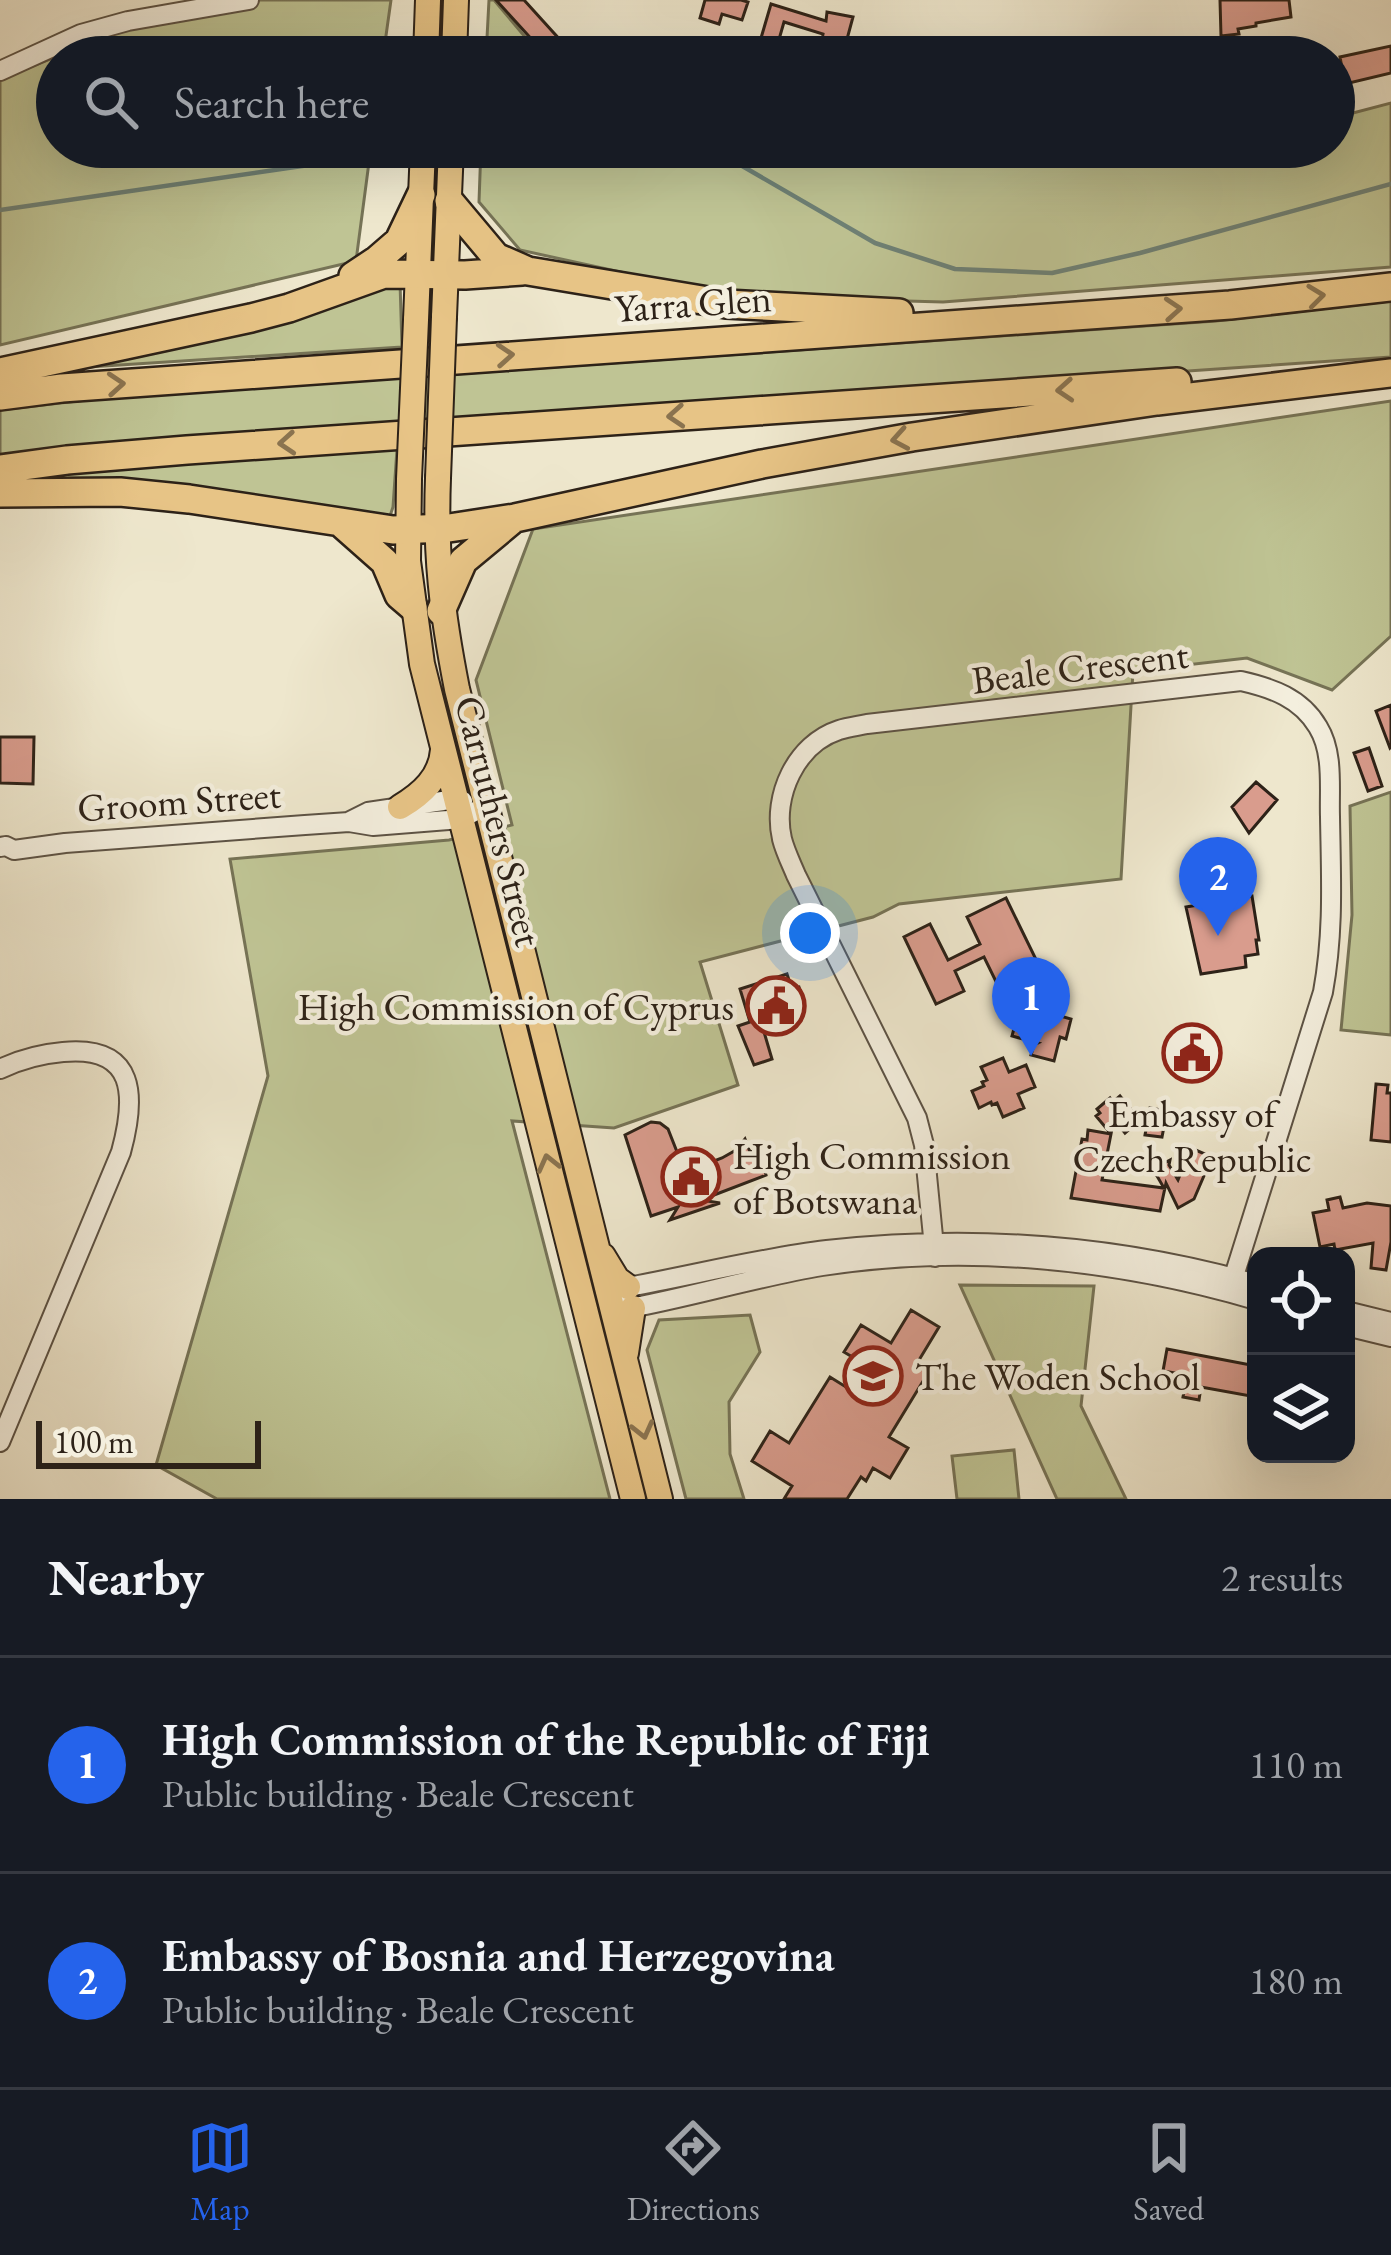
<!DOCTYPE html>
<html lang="en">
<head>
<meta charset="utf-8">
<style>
  body { margin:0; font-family:"EB Garamond",serif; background:#20242c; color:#f1f3f6 }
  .controls { position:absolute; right:36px; bottom:36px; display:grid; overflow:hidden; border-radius:24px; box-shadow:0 12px 48px #0002 }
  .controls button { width:108px; height:108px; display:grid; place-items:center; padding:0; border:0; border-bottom:3px solid #363941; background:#171b24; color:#f1f3f6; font:60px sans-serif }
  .scale { position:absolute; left:36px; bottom:30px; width:225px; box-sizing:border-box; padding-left:12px; border:6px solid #2d2218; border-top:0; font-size:33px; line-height:42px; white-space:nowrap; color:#2d2218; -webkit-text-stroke:9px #f4efde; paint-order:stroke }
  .you { position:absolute; left:810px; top:933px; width:42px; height:42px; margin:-30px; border:9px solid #fff; border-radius:50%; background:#1a73e8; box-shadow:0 0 0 18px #1a73e833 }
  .badge { display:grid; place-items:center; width:78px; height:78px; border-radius:50%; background:#2563eb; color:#fff; font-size:39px; font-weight:700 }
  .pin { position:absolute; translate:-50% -99px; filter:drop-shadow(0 3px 6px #0008) }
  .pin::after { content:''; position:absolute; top:63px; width:42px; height:36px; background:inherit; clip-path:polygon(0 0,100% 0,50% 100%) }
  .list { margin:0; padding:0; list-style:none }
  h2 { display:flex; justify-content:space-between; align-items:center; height:156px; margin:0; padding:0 48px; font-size:51px }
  h2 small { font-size:39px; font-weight:400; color:#9ea1a6 }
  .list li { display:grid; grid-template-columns:78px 1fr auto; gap:36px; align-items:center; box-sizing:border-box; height:216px; padding:0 48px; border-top:3px solid #363941 }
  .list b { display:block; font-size:45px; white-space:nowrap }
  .list p { margin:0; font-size:39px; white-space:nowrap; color:#9ea1a6 }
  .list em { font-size:39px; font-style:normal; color:#9ea1a6 }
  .icon { flex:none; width:66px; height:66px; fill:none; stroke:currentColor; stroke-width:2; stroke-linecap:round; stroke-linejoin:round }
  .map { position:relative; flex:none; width:1391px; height:1499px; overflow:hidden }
  .search { position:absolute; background:#171b24; box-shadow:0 12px 48px #0002; left:36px; right:36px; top:36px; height:132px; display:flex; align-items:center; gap:30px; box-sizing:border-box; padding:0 42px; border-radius:66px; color:#9ea1a6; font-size:45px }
  .sheet { height:588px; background:#171b24 }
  nav { display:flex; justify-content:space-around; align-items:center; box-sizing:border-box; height:168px; border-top:3px solid #363941; background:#171b24; font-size:33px; color:#9ea1a6 }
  nav a { display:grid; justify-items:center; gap:6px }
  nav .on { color:#2563eb }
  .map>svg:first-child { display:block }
</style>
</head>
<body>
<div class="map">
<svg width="1391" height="1499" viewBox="0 0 1391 1499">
  <rect width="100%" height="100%" fill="#eee7cd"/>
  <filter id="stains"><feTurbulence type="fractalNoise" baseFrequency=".00167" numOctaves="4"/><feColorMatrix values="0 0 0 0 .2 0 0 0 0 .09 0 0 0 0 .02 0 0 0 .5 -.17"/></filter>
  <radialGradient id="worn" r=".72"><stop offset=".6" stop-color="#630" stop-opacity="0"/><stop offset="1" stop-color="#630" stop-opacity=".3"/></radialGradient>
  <path fill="#bfc494" stroke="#767356" stroke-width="3" d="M260,0H391L383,57H57V147H371L356,261L0,345V79L130,27Z
    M489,0H494L542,57H486Z
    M1391,103V267L943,302L730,296L520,250L479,202L481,147H1334V118Z
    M400,282L402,347L73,368Z
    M1391,301V357L382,426L0,457V410L95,399L1216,321Z
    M1391,401V636L1332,690L1247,658L1133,671L1121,879L899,904L873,917L700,962L738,1085L614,1128L512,1121L610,1499H217L156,1465L268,1076L230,859L449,840L512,825L476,680L533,529Z
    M397,449L393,507L389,519L1,481L144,466Z
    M1391,792V1035L1341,1030L1352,915L1350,806Z
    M960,1285L1094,1286L1081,1406L1126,1499H1057Z
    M750,1315L760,1352L729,1402L730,1454L744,1499H686L647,1350L659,1320Z
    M1014,1450L1019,1499H957L952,1456Z"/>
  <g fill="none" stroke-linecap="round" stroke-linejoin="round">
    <path stroke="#6e8176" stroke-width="4.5" d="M700,147L737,163L875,243L955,269L1052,273L1140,253L1391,184
      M0,210L385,154"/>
  </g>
  <path fill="#d99c8d" stroke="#2d2218" stroke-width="3" d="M496,0H524L562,42L547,56Z
    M705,0H741L748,2L742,20L722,14L719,24L700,18Z
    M1220,0H1289L1291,17L1256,23V26L1238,29L1239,34L1221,36Z
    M771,4L826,21L827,12L853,17L843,54L820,50L823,34L784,22L778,43L761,38Z
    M871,39L924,50L926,39L943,43L940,57H867Z
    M1391,46V73L1345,84L1340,57Z
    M1391,705V747L1390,748L1376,711Z
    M0,737H34L33,784L0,783Z
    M1369,748L1382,786L1368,791L1354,753Z
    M1256,782L1277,800L1249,833L1232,807Z
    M1252,896L1259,940H1256L1258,954L1245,956L1246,967L1201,974L1186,907Z
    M1006,898L1047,982L1006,1002L984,957L955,971L964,991L936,1004L904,937L930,924L948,960L980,944L967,917Z
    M787,974L792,989L799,987L804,1003L797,1006L801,1020L764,1032L772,1059L754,1065L738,1026L750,1022L740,989Z
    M1039,1010L1071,1019L1066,1039L1060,1037L1054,1061L1031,1055L1034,1045L1038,1043L1012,1036L1016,1021L1035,1026Z
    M1003,1058L1009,1072L1026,1065L1035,1087L1018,1094L1024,1108L1003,1117L997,1103L992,1105L991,1102L979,1108L972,1091L984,1086L982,1082L987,1080L981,1067Z
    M1376,1084L1388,1085L1387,1093H1391V1142L1371,1140Z
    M1120,1096L1140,1120L1125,1133L1114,1119L1111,1134L1096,1116L1100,1113L1097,1109L1110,1098L1113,1102Z
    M1150,1108L1167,1111L1162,1137L1145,1135Z
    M651,1122L660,1123L668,1129L679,1157L677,1171L696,1168L722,1158L736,1150L745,1139L750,1152L754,1151L760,1163H763L766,1175L701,1200L720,1203L670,1220L678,1207L651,1216L625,1135Z
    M1088,1130L1111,1134L1102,1180L1164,1188L1153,1169L1170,1160L1169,1165L1178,1180L1191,1148L1212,1157L1194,1199L1178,1208L1166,1183L1160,1211L1071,1198L1082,1139L1087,1140Z
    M1340,1197L1343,1208L1367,1203L1391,1206V1242L1386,1270L1371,1268L1373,1243L1335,1250L1334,1244L1320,1247L1313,1213L1329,1210L1327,1200Z
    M911,1310L939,1327L916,1365L928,1373L889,1437L908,1448L890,1478L873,1468L866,1481L861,1477L847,1499H784L792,1486L752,1461L770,1431L789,1443L830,1377L854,1392L869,1367L844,1352L861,1325L891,1343Z
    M1167,1349L1256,1366V1397L1201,1387L1199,1400L1183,1397L1187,1375L1163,1371Z"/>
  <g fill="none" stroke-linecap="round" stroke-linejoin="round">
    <defs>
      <path id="minor" d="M0,71L81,34L128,21L249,0
        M350,821L368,812L456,799L463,801
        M0,847L6,846L14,850L65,843L305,825L349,822L373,826L461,819L485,806
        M0,1069C21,1059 40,1054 63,1052C137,1045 136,1097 121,1152L0,1442
        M935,1257L924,1145L917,1118L796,875C791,863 785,851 782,839C772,796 796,744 839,730C848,727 858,726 867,724L1241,681C1272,688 1301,698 1318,727C1334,753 1329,788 1330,817C1331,878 1334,932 1323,992L1229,1292
        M618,1294L628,1287C694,1275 760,1258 827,1250C973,1234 1115,1244 1256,1284
        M625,1309C691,1297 756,1277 822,1266C967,1244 1116,1259 1256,1300
        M1346,1311L1391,1322
        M1346,1326L1391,1337"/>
      <path id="major" d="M426,57L428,0
        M454,57L456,0
        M444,317L451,147
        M416,320L423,147
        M438,478C435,555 442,613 457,689L660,1499
        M409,479L408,561L422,664L633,1499
        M400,807C422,794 441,777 443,750
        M603,1256L617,1279L628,1287
        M626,1353L633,1308"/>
      <path id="highway" d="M449,201L496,257L528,271L726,304L899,313
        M353,276L377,260L399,241L421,195
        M0,372L251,318L289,308L384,274L465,275L522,271
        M0,396L62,388L1230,305L1391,287
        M0,469L67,460L187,450L1177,382
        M0,493L120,492L189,499L393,530L449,528L515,518L762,464L912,437L1157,401L1391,373
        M342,524L385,562L399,595L413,607
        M441,611L463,561L511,521"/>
    </defs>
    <use href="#minor" stroke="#5d5345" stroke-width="22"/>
    <use href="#major" stroke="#2d2218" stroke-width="28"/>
    <use href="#highway" stroke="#2d2218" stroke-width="32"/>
    <use href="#minor" stroke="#f4efde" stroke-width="18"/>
    <use href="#major" stroke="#e7c486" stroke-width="24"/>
    <use href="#highway" stroke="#e7c486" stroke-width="27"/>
    <defs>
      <path id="major-bridge" d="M438,478L444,317
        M409,479L416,320"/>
    </defs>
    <use href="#major-bridge" stroke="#2d2218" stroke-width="28" stroke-linecap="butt"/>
    <use href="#major-bridge" stroke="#e7c486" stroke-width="24"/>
  </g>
  <defs><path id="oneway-chevron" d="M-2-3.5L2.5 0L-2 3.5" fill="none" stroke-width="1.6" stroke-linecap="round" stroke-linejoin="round" transform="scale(3)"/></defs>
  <g stroke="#8a734f">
    <use href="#oneway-chevron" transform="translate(1316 296) rotate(-7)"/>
    <use href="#oneway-chevron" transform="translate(1173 309) rotate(-4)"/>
    <use href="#oneway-chevron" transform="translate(505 355) rotate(-4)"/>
    <use href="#oneway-chevron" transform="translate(116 384) rotate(-4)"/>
    <use href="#oneway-chevron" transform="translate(1065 390) rotate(176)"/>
    <use href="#oneway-chevron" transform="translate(676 416) rotate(176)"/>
    <use href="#oneway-chevron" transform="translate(900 439) rotate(170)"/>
    <use href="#oneway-chevron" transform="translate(287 443) rotate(176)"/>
    <use href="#oneway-chevron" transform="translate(548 1163) rotate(-104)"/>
    <use href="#oneway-chevron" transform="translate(643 1430) rotate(76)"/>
  </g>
  <defs>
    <symbol id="civic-ring" viewBox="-11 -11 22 22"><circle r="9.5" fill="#f4efde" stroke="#8f2418" stroke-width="1.5"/><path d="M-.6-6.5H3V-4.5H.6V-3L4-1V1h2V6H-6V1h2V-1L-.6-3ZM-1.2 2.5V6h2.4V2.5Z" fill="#8f2418"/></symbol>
    <symbol id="school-ring" viewBox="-11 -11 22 22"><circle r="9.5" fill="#f4efde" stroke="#8f2418" stroke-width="1.5"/><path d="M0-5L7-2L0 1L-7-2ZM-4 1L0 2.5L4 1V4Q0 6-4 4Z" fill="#8f2418"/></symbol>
  </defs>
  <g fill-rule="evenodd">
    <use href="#civic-ring" x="743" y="973" width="66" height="66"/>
    <use href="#civic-ring" x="1159" y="1020" width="66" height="66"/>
    <use href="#civic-ring" x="658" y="1144" width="66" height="66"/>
    <use href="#school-ring" x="840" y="1343" width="66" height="66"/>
  </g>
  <g text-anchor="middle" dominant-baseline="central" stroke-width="9" stroke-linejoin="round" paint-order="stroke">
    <g font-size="39" fill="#2d2218" stroke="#f4efde">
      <text transform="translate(693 303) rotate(-4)">Yarra Glen</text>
      <text transform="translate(1080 667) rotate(-7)">Beale Crescent</text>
      <text transform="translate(179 801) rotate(-4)">Groom Street</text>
      <text transform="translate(499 821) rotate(76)">Carruthers Street</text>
    </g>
    <g font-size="39" fill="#2d2218" stroke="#f4efde" text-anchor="start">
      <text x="734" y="1006" text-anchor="end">High Commission of Cyprus</text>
      <text x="1192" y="1113" text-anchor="middle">Embassy of<tspan x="1192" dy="45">Czech Republic</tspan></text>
      <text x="733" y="1155">High Commission<tspan x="733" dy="45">of Botswana</tspan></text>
      <text x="915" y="1376">The Woden School</text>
    </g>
  </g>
  <rect width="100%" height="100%" filter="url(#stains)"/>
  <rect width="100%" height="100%" fill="url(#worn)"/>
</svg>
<div class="controls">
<button><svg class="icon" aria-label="locate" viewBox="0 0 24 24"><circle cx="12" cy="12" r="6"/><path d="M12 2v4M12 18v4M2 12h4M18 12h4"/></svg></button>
<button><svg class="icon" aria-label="layers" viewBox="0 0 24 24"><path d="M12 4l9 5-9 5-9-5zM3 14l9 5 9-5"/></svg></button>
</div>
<div class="scale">100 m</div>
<div class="you"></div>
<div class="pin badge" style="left:1031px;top:1056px">1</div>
<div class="pin badge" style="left:1218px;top:936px">2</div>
<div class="search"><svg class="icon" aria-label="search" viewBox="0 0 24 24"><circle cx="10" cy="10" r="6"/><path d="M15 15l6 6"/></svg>Search here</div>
</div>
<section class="sheet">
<h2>Nearby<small>2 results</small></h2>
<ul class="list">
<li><span class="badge">1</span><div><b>High Commission of the Republic of Fiji</b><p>Public building · Beale Crescent</p></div><em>110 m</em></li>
<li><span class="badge">2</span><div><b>Embassy of Bosnia and Herzegovina</b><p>Public building · Beale Crescent</p></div><em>180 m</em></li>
</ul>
</section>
<nav>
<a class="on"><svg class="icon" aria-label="map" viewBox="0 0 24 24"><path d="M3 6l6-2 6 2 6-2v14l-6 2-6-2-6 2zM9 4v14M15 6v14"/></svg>Map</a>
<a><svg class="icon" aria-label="directions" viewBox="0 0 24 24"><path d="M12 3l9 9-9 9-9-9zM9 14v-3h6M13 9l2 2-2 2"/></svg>Directions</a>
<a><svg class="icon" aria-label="saved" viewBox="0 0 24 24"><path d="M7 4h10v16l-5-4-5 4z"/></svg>Saved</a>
</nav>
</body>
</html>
